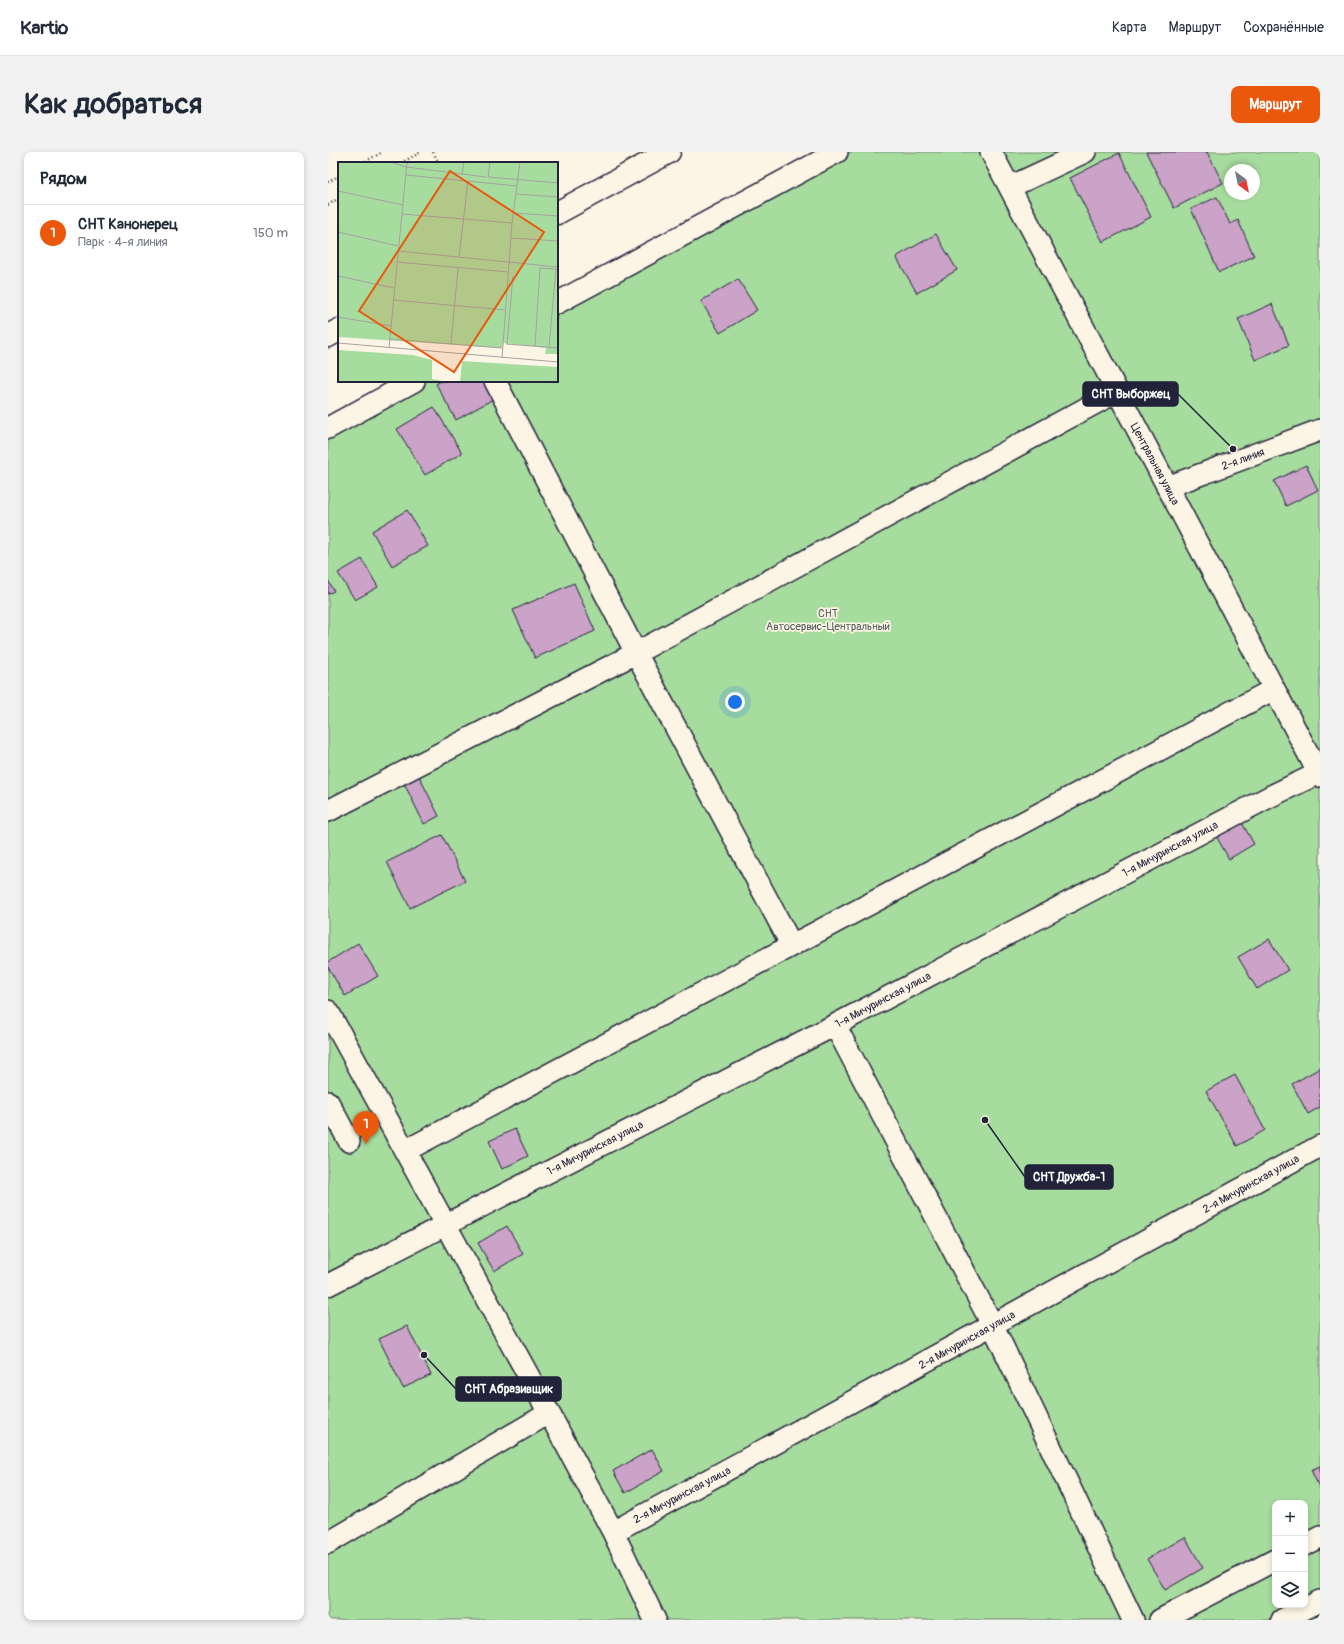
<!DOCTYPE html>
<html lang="ru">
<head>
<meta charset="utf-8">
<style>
  body { margin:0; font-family:Pangolin,sans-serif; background:#f2f2f3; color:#1f2937 }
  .controls { position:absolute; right:12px; bottom:12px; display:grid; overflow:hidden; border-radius:8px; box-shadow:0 2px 6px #0003 }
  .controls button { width:36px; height:36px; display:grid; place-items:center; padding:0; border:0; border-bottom:1px solid #e0e1e3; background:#fff; color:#1f2937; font:20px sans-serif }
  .compass { position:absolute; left:896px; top:12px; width:36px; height:36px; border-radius:50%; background:#fff; box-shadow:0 2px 6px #0003; rotate:147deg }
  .you { position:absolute; left:407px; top:550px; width:14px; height:14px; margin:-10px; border:3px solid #fff; border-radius:50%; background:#1a73e8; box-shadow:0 0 0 6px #1a73e833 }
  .badge { display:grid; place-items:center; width:26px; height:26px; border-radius:50%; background:#ea580c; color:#fff; font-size:13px; font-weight:700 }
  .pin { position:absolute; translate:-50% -33px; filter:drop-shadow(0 1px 2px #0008) }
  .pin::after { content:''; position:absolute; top:21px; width:14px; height:12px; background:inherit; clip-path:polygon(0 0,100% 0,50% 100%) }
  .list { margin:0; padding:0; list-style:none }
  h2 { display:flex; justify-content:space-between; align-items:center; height:52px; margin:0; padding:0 16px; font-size:17px }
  h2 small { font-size:13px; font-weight:400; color:#747a83 }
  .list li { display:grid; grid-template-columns:26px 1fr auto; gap:12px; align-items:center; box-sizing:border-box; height:56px; padding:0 16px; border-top:1px solid #e0e1e3 }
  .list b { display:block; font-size:15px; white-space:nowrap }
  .list p { margin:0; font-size:13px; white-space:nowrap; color:#747a83 }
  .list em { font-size:13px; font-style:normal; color:#747a83 }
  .icon { flex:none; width:22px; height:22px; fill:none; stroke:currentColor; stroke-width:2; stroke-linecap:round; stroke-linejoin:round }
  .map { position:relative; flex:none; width:992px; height:1468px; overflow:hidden; border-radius:8px }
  header { display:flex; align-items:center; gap:24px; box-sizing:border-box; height:56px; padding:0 20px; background:#fff; border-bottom:1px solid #e0e1e3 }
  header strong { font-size:19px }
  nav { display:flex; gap:22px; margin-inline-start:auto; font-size:14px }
  .intro { display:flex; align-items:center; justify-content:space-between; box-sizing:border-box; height:96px; padding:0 24px }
  h1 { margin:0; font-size:28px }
  .button { padding:10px 18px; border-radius:8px; background:#ea580c; color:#fff; font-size:14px; font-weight:700 }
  main { display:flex; gap:24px; padding:0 24px }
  aside { flex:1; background:#fff; border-radius:8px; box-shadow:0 2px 6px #0003 }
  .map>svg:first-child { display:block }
</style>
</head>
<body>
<header>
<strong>Kartio</strong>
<nav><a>Карта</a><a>Маршрут</a><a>Сохранённые</a></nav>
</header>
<div class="intro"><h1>Как добраться</h1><a class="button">Маршрут</a></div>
<main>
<aside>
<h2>Рядом<small></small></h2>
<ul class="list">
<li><span class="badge">1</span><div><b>СНТ Канонерец</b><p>Парк · 4-я линия</p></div><em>150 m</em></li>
</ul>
</aside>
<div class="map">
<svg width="992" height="1468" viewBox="0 0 992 1468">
  <rect width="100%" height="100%" fill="#fcf5e5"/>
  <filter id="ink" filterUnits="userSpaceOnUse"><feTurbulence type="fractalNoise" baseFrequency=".025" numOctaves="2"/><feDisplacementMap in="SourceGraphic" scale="8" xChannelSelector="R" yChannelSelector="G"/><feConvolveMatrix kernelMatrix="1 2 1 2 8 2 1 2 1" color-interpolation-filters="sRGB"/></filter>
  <g filter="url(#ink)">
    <path fill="#a7dc9f" stroke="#647f6d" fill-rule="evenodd" d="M510,0H992V1468H0V278L87,229H229V152ZM902,18H926V42H902ZM947,1351H977V1453H947Z"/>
    <path fill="#cba2c8" stroke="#22223b" d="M818,0H879L895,31L846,56Z
      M791,1L823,65L775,90L742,26Z
      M889,45L902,72L910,68L926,104L891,120L863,57Z
      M608,82L629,118L589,141L568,105Z
      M410,127L429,158L392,181L373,149Z
      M944,152L961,193L927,208L910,167Z
      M113,229H157L167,246L128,268L108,232Z
      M106,255L134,301L97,323L69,277Z
      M978,313L990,338L958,354L946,329Z
      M79,358L100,394L64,414L44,379Z
      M34,407L50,435L27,448L10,421Z
      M0,428L6,439L0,442Z
      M246,431L267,479L207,506L185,458Z
      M89,620L111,664L96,672L74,627Z
      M913,669L926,692L901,707L888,684Z
      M114,683L137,729L82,756L59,710Z
      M941,787L960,818L929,837L910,805Z
      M30,791L50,824L17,844L0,815V810Z
      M992,916V955L980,962L964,932Z
      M907,923L937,978L909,994L878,939Z
      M187,977L200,1004L174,1017L161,989Z
      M179,1074L195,1102L166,1119L150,1091Z
      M79,1174L103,1223L75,1236L51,1187Z
      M324,1297L336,1319L297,1341L285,1319Z
      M992,1314V1337L983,1318Z
      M857,1385L875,1416L837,1438L819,1407Z"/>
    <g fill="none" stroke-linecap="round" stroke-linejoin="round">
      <defs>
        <path id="street" d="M663,0L992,624
          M682,35L757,0
          M229,151L509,0
          M167,229L308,501L463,792
          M0,276L86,229
          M839,335L992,278
          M0,659L308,501L788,240
          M0,859L221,1261L285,1380L327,1468
          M507,873L665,1174L805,1468
          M0,950L21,989
          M77,999L946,537
          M0,1133L507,873L941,645L991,621
          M285,1380L992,994
          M0,1391L221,1261
          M977,1393L992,1385
          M832,1468L947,1408
          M954,1468L992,1449"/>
        <path id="primary" d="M229,61L341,0
          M0,184L11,178"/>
      </defs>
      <use href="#street" stroke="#22223b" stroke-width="24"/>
      <use href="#primary" stroke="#22223b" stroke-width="25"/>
      <path stroke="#22223b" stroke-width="2.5" stroke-dasharray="1 3" stroke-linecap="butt" d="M105,0L111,11
        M34,11L55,0
        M73,11L93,0
        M0,30L11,24
        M0,53L11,46"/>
      <use href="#street" stroke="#fcf5e5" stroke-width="21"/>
      <use href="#primary" stroke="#fcf5e5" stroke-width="22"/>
    </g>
  </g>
  <g text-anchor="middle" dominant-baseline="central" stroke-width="3.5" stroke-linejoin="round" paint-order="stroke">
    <g font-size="11" fill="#22223b" stroke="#fcf5e5">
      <text transform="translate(915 307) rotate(-20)">2-я линия</text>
      <text transform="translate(827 312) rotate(62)">Центральная улица</text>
      <text transform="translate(842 697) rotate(-28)">1-я Мичуринская улица</text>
      <text transform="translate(555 848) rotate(-28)">1-я Мичуринская улица</text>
      <text transform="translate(267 996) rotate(-27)">1-я Мичуринская улица</text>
      <text transform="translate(923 1032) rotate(-29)">2-я Мичуринская улица</text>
      <text transform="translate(639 1188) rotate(-29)">2-я Мичуринская улица</text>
      <text transform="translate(354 1343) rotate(-28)">2-я Мичуринская улица</text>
    </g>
    <g font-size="11" fill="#4a5a59" stroke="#fcf5e5">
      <text x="500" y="461">СНТ<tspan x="500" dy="13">Автосервис-Центральный</tspan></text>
    </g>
  </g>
  <g transform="translate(10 10)">
    <rect width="220" height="220" fill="#fcf5e5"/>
    <path d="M0,0H220V192H207L208,186L165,181L164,186L0,175ZM0,188L75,193L94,198V217L110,220H0ZM124,199L220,205V220H122Z" fill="#a7dc9f"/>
    <path fill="none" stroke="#a5a1a1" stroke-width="1" d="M53,0L68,5L148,15M152,0L150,15L220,21M124,12L126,0M68,13L179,24M0,29L65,43M178,32L220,35M175,51L220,54M64,52L174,61M0,70L60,84M173,76L220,79M60,89L220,105M121,95L130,19M59,100L170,110M0,114L56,126M55,138L167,148M0,155L53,164M52,177L164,186M0,181L220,200M113,182L120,106M168,182L220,186M169,182L175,114M197,184L202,106L218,107M211,185L218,106M51,186L69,0M164,196L174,61L182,0"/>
    <path fill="#e8590c" fill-opacity="0.15" stroke="#e8590c" stroke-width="2" d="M112,9L206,70L116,210L21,149Z"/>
    <rect width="220" height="220" fill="none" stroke="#22223b" stroke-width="2"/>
  </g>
  <path fill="none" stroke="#22223b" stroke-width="1.5" d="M905 297L850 242M657 968L697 1025M96 1203L128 1237"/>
  <g fill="#22223b" stroke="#fcf5e5" stroke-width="1.5">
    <circle cx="905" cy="297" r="4"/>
    <circle cx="657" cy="968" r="4"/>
    <circle cx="96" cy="1203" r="4"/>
  </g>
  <g fill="#22223b" stroke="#22223b" stroke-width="1.5">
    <rect x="755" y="230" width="95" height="24" rx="4"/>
    <rect x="697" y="1013" width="88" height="24" rx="4"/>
    <rect x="128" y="1225" width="105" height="24" rx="4"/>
  </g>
  <g font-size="12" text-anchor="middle" font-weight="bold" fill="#fff">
    <text x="803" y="246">СНТ Выборжец</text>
    <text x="741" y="1029">СНТ Дружба-1</text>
    <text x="181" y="1241">СНТ Абразивщик</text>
  </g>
</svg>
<div class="controls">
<button>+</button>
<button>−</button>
<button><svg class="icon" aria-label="layers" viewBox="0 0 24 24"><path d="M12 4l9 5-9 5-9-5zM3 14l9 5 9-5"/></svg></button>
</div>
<svg class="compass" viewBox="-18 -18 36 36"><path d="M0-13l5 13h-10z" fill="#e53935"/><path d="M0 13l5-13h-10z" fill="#747a83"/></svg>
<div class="you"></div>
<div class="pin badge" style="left:38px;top:992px">1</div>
</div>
</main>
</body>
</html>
